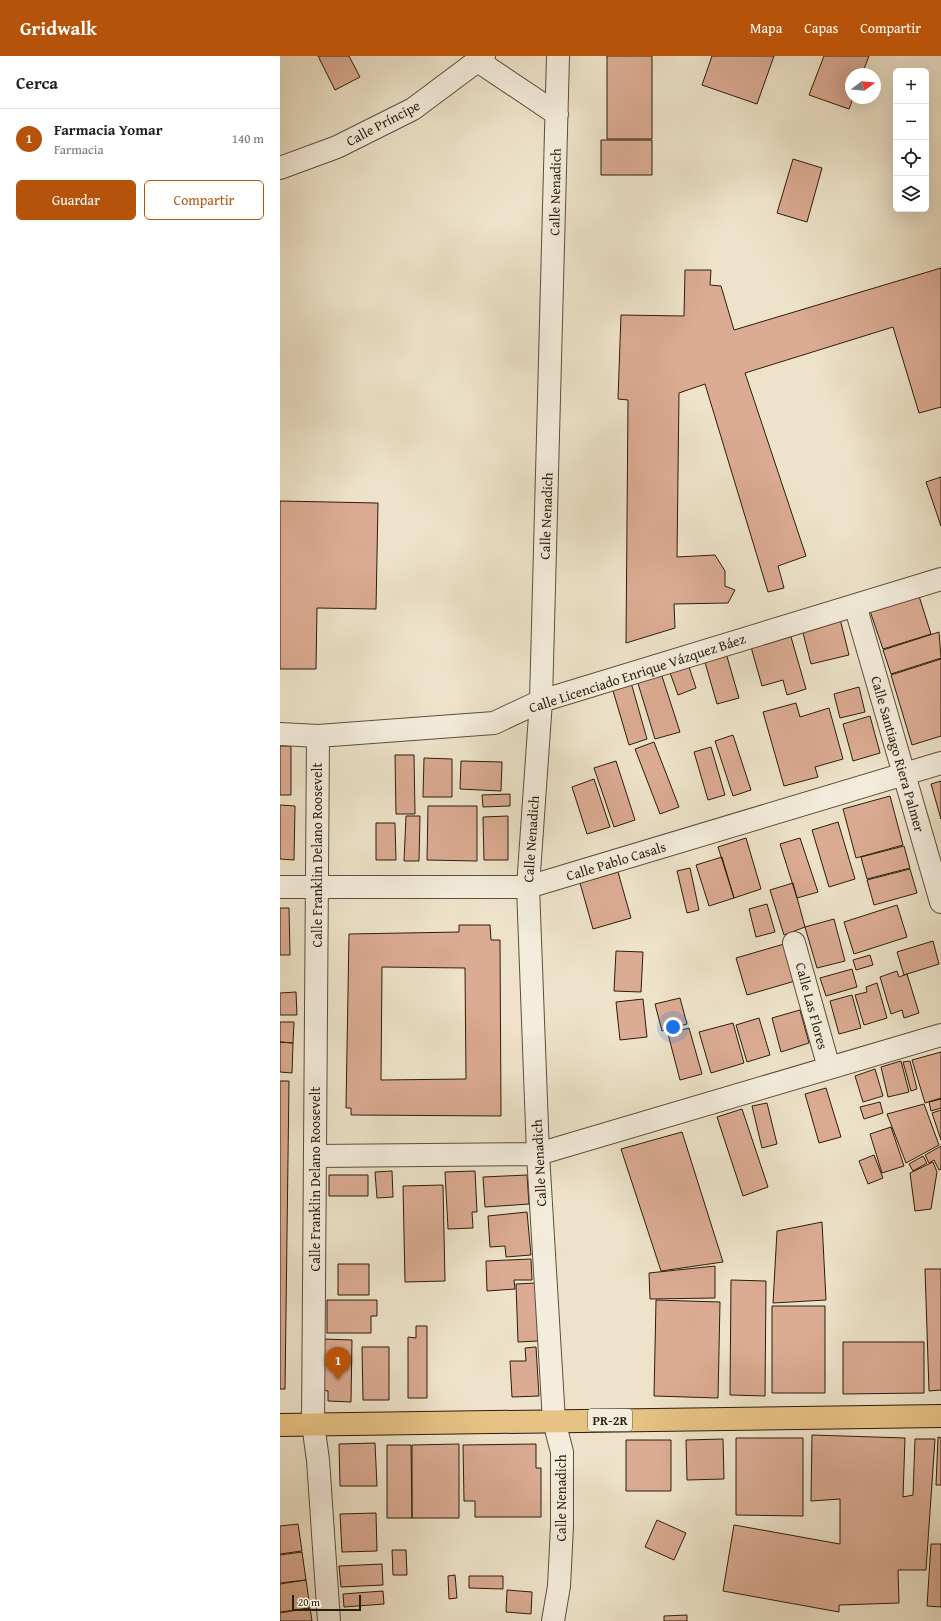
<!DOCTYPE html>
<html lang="es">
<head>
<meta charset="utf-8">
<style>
  body { margin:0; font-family:"Gentium Book Plus",serif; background:#f6f6f6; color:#202124 }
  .controls { position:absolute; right:12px; top:12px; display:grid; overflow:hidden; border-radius:6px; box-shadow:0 4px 16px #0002 }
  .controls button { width:36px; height:36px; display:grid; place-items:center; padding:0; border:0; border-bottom:1px solid #e0e0e0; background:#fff; color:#202124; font:20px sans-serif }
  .compass { position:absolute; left:565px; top:12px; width:36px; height:36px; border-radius:50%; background:#fff; box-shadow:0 4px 16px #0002; rotate:74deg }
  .scale { position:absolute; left:12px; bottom:10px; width:69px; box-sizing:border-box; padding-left:4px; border:2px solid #2b1e0b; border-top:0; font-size:11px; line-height:14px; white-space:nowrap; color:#2b1e0b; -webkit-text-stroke:3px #f4eddd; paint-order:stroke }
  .you { position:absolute; left:393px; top:971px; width:14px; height:14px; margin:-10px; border:3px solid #fff; border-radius:50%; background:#1a73e8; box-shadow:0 0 0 6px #1a73e833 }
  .badge { display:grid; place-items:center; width:26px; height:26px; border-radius:50%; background:#b45309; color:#fff; font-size:13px; font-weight:700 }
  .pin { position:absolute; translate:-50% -33px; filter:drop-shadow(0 1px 2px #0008) }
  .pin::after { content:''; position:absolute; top:21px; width:14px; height:12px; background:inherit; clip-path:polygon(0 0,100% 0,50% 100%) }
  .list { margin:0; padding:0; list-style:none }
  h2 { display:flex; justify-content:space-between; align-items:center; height:52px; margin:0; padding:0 16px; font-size:17px }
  h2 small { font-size:13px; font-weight:400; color:#757577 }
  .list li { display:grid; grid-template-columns:26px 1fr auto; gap:12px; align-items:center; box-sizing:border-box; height:60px; padding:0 16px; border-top:1px solid #e0e0e0 }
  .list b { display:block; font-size:15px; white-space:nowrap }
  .list p { margin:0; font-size:13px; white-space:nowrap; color:#757577 }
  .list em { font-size:13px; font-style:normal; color:#757577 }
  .actions { display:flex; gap:8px; padding:12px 16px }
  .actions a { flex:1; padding:9px 0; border:1px solid #b45309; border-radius:6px; text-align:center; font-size:14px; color:#b45309 }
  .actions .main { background:#b45309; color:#fff }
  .icon { flex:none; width:22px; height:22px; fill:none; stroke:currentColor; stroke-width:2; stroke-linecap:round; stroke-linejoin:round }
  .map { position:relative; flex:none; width:661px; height:1565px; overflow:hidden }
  header { display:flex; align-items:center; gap:24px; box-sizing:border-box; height:56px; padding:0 20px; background:#b45309; color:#fff }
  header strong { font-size:19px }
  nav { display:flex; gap:22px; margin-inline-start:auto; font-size:14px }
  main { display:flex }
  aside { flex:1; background:#fff }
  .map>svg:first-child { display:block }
</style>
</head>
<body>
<header>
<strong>Gridwalk</strong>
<nav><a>Mapa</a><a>Capas</a><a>Compartir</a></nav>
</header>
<main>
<aside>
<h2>Cerca<small></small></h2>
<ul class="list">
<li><span class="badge">1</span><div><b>Farmacia Yomar</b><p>Farmacia</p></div><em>140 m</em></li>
</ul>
<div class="actions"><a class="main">Guardar</a><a>Compartir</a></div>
</aside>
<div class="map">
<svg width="661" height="1565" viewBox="0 0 661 1565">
  <rect width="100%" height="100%" fill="#eee3ca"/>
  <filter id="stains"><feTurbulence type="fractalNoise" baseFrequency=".005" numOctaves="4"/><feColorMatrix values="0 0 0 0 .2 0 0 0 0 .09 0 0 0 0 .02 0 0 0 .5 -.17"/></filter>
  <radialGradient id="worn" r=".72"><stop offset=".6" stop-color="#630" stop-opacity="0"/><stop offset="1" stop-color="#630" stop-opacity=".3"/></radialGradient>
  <path fill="#dbab93" stroke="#2b1e0b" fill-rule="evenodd" d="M38,0H69L80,21L55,34Z
    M327,0H372V83H327Z
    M432,0H494L477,48L422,29Z
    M544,0H589L582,18H571V42H573L569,53L529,39Z
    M321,84H372V119H321Z
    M513,103L542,112L527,166L497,157Z
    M661,212V351L639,357L613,271L465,317L526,500L498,510L504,532L488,536L425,328L399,337L397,501L435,499L445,515V530L455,534L448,547L394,548L395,572L346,587L348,344L338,343L341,259L404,260L405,214H431L430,229L441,230L454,274Z
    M661,421V470L646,426Z
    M0,445L98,447L96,553L37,552L36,613H0Z
    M639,540L651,578L603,593L590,555Z
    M560,563L569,599L531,608L522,573Z
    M509,574L526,633L507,639L503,624L482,630L469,584Z
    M659,576L661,602L611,618L603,594Z
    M446,597L459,642L437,648L424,603Z
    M661,603V680L632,689L611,619Z
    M407,605L416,632L398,639L388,611Z
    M380,614L400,676L375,683L356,621Z
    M350,623L367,683L349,689L331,628Z
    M579,631L585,656L560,662L554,638Z
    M516,647L520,661L549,652L563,703L535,711L538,721L504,730L483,656Z
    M590,660L600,697L573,705L563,668Z
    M453,679L471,734L453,740L435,685Z
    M374,686L399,751L380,758L355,693Z
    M0,690H11V739H0Z
    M431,691L445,739L428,744L414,696Z
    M115,699H134L135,758H116Z
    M144,702L172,703V741H143Z
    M181,705L222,706L221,735L180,733Z
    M336,705L355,764L334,771L314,712Z
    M314,723L330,771L307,778L292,731Z
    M661,725V763L651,728Z
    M230,738V750L203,751L202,739Z
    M610,740L623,789L576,802L563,753Z
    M0,749L15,750L14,804L0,803Z
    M148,750H197V805L147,804Z
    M126,760H140L139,805H124Z
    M228,760V804H204L203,761Z
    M558,766L575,823L549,831L532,774Z
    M96,767H115L116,804H96Z
    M466,782L481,833L454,842L438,791Z
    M520,782L538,836L517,842L500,788Z
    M624,790L630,812L587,823L581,801Z
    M442,801L454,842L429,850L416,809Z
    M410,812L419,854L407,857L397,815Z
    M630,813L637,837L594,849L587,824Z
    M338,816L351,862L313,873L300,827Z
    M513,827L525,871L504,879L490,834Z
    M487,848L495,876L476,881L469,853Z
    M617,849L627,881L574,898L564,866Z
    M0,852H9L10,899H0Z
    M554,863L565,905L537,912L525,871Z
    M179,869H210L211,884H220L221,1060L71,1059V1052H66L69,878L179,876ZM102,911L185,912L186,1023L101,1024Z
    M653,885L659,908L624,919L617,896Z
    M504,888L515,925L467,939L456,902Z
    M336,895L363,896L361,936L334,935Z
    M590,899L593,909L576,914L573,904Z
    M572,913L577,931L546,940L540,922Z
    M617,915L619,921L627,918L639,957L624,962L622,954L611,958L600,921Z
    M597,927L607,962L584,969L575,939L587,936L586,931Z
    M16,936L17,959H0V937Z
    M572,939L581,972L559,978L550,945Z
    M400,942L407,968L382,975L375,948Z
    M363,943L367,981L340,984L336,946Z
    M520,954L529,987L501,996L492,962Z
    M479,962L490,999L467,1006L456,969Z
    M0,966H14L13,987L0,986Z
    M453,967L464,1007L431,1017L419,976Z
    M409,972L422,1018L400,1024L388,978Z
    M0,986L13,987L12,1017L0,1016Z
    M661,996V1042L645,1047L632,1004Z
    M621,1005L629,1036L608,1041L601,1011Z
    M630,1005L637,1033L631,1035L623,1006Z
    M595,1013L603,1040L583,1046L575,1020Z
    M0,1025H9L5,1333H0Z
    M546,1032L561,1081L539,1087L525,1038Z
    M661,1043V1052L651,1055L649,1046Z
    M600,1046L603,1057L584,1063L580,1051Z
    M487,1047L497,1088L482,1092L472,1050Z
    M644,1048L659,1089L626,1107L607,1058Z
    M462,1053L488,1131L463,1140L437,1061Z
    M661,1054V1084L652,1057Z
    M611,1071L624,1110L602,1117L590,1078Z
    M402,1076L443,1206L381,1215L341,1093Z
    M661,1090V1113L659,1114L654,1104L649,1107L645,1099Z
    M594,1099L603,1122L588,1128L579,1105Z
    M643,1100L647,1107L633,1115L629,1108Z
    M653,1106L657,1116L651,1153L635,1155L630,1117Z
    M112,1115L113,1141L97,1142L95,1116Z
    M195,1115L197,1156H192L193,1172L168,1173L165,1116Z
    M49,1119H88V1140H49Z
    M247,1119L249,1148L205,1151L203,1121Z
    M163,1129L165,1225L125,1226L123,1130Z
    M247,1156L251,1199L226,1201L225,1190L210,1191L208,1160Z
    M542,1166L546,1244L493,1247L497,1175Z
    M251,1203L252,1224H234L235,1233L207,1235L206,1205Z
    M58,1208H89V1239H58Z
    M435,1210V1242L370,1243L369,1217Z
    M645,1213H661V1334L649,1335Z
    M451,1224L486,1225L485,1340L450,1339Z
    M256,1227L258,1285L238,1286L236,1228Z
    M47,1244H97V1260H91V1277H47Z
    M376,1244L440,1246L438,1342L374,1340Z
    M492,1250H545V1337H492Z
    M136,1270H147V1342H128V1281L136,1282Z
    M42,1283L72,1284L71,1346L48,1345V1335L41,1334Z
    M563,1286H644V1337L563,1338Z
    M82,1291H109V1344H83Z
    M256,1291L259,1340L232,1341L230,1305H246L245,1292Z
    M532,1379L625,1382L623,1441L633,1439L635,1383H655L646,1514H618L619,1547L559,1549V1556L443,1535L454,1469L560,1488V1443L531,1445Z
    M658,1381L661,1382V1429H656Z
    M456,1382H523V1460L456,1459Z
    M443,1383L444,1423L407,1424L406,1384Z
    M346,1384H391V1435H346Z
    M95,1387L97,1430H60L59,1388Z
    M179,1388V1462H132V1389Z
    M256,1388V1412H261V1461H195V1445H184L183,1389Z
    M107,1389H131L132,1462H107Z
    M96,1457L97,1495L62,1496L60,1458Z
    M377,1464L406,1477L394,1504L365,1491Z
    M18,1468L22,1495L0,1498V1470Z
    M651,1488H661V1551L647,1550Z
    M112,1494H126L127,1519H113Z
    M22,1496L26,1524L0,1527V1499Z
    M102,1508L103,1529L61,1531L59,1510Z
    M175,1519L177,1542L169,1543L168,1520Z
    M189,1520H223V1533L189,1532Z
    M26,1524L30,1552L0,1556V1528Z
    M227,1534L252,1536L251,1558L226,1556Z
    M103,1535L104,1548L64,1551L63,1538Z
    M30,1552L32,1565H0V1557Z
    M407,1559V1565H384V1560Z"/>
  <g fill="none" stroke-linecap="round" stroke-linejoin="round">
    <defs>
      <path id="street" d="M198,5L277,58
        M0,112L57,91L133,53L204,0
        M575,549L661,846
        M0,678L38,680L214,667L261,645L661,523
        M38,680L33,1368L38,1404L49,1565
        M0,831H248L661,707
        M514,887L549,1012
        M35,1100L258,1098L661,979
        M273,1565L279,1530L282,1470V1396L274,1365L258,1098L248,831L261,645L278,0"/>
      <path id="primary" d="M0,1369L661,1360"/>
    </defs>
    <use href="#street" stroke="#5c4f3b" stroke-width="24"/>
    <use href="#primary" stroke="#2b1e0b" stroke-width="24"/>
    <use href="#street" stroke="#f4eddd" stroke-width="22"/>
    <use href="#primary" stroke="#e7c285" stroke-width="22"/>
  </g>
  <g text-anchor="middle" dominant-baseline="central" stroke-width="3" stroke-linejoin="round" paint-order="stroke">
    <rect fill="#f4eddd" stroke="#675c4a" stroke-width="1" x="308" y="1353" width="44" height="22" rx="3"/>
    <g font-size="13" font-weight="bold" fill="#2b1e0b">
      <text x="330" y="1364">PR-2R</text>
    </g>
    <g font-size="14" fill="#2b1e0b" stroke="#f4eddd">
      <text transform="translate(103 67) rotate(-28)">Calle Príncipe</text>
      <text transform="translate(275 136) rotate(-89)">Calle Nenadich</text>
      <text transform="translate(266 460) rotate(-88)">Calle Nenadich</text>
      <text transform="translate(357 617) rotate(-18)">Calle Licenciado Enrique Vázquez Báez</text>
      <text transform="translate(618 698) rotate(74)">Calle Santiago Riera Palmer</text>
      <text transform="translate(251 783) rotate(-86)">Calle Nenadich</text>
      <text transform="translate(37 799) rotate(-90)">Calle Franklin Delano Roosevelt</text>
      <text transform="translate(336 805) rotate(-17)">Calle Pablo Casals</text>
      <text transform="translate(532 950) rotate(75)">Calle Las Flores</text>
      <text transform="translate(259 1107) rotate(-93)">Calle Nenadich</text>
      <text transform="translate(35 1123) rotate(-90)">Calle Franklin Delano Roosevelt</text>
      <text transform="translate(281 1442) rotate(-90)">Calle Nenadich</text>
    </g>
  </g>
  <rect width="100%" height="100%" filter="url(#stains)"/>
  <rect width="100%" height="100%" fill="url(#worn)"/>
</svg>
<div class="controls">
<button>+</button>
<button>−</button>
<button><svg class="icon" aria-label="locate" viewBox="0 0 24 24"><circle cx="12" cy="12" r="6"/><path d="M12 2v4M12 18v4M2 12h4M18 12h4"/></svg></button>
<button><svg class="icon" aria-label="layers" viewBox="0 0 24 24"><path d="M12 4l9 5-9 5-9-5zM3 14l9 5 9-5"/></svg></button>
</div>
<svg class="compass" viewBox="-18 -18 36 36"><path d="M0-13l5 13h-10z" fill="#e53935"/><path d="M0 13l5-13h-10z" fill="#757577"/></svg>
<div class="scale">20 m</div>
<div class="you"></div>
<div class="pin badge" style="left:58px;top:1324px">1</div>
</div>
</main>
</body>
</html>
